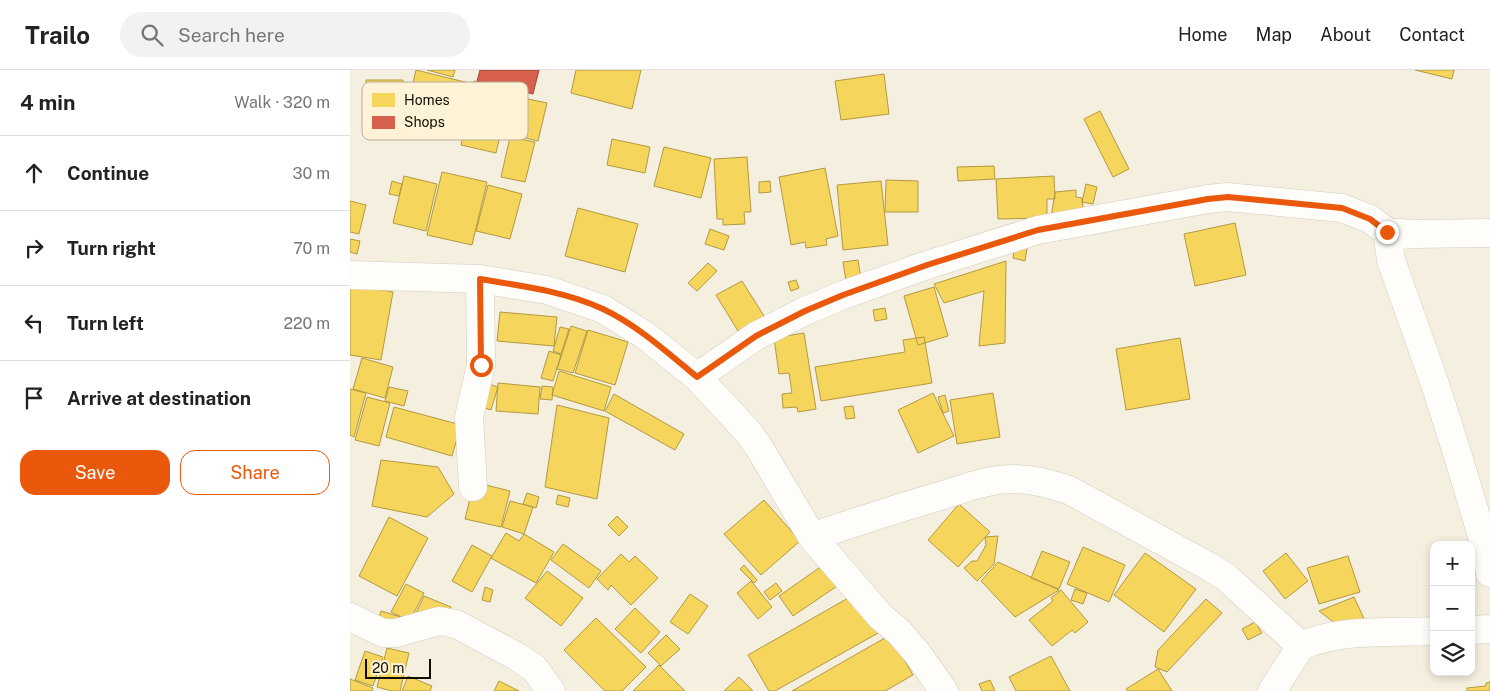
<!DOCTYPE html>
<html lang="en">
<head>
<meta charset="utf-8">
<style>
  body { margin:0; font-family:"Public Sans",sans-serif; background:#f2f2f2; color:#222 }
  .controls { position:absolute; right:15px; bottom:15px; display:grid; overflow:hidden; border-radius:10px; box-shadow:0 2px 8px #0003 }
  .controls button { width:45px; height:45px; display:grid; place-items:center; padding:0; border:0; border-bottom:1px solid #e0e0e0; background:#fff; color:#222; font:25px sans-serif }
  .scale { position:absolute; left:15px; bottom:12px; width:66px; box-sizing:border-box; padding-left:5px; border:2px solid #120d03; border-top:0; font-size:14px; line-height:18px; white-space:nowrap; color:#120d03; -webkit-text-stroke:4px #fef3d7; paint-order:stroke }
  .stop { position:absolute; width:15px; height:15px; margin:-11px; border:4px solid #ea580c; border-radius:50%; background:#fff }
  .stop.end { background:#ea580c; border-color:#fff; box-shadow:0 1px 5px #0008 }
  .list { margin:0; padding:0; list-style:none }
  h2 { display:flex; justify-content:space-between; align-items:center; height:65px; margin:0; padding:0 20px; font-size:21px }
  h2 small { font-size:16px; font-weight:400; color:#767676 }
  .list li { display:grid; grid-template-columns:32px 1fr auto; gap:15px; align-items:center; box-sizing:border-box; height:75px; padding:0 20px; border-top:1px solid #e0e0e0 }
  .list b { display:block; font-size:19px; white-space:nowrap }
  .list em { font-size:16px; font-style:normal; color:#767676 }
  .actions { display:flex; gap:10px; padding:15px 20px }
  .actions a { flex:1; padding:11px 0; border:1px solid #ea580c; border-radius:15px; text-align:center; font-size:18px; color:#ea580c }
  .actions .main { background:#ea580c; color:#fff }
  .icon { flex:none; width:28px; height:28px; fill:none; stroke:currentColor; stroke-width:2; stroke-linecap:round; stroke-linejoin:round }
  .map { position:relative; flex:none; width:1140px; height:621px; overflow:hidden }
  header { display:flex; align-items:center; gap:30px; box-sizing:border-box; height:70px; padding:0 25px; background:#fff; border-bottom:1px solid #e0e0e0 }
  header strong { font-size:24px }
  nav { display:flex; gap:28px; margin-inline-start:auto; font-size:18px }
  .search { width:350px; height:45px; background:#f2f2f2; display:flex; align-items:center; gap:12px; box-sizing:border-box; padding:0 18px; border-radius:28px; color:#767676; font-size:19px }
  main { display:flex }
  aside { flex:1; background:#fff }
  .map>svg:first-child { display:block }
</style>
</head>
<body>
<header>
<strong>Trailo</strong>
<div class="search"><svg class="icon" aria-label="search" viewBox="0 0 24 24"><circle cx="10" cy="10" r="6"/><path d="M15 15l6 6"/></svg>Search here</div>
<nav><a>Home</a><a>Map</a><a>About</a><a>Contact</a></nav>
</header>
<main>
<aside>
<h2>4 min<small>Walk · 320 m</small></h2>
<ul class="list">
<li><svg class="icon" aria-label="ahead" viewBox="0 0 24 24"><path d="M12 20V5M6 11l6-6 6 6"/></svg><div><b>Continue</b></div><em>30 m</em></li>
<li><svg class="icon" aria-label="right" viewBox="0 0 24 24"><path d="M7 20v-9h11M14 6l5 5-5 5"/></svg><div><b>Turn right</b></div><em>70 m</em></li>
<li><svg class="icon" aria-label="left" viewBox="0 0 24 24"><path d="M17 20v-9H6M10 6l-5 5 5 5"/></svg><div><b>Turn left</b></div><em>220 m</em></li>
<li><svg class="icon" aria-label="arrive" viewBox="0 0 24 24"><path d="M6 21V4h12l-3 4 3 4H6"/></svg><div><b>Arrive at destination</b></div></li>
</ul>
<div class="actions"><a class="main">Save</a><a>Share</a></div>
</aside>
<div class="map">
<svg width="1140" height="621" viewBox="0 0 1140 621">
  <rect width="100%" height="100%" fill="#f5efe0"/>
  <path fill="#f6d55c" stroke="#b29941" d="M66,0L119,13L107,64L54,52Z
    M77,0H105L103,7Z
    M226,0H291L282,39L221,23Z
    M1065,0H1104L1102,9Z
    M534,4L539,44L491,50L485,11Z
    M16,10H53V57L16,58Z
    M124,11L160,19L150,60L115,52Z
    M160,25L197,33L188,71L152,62Z
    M750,41L779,99L763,107L734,49Z
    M116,53L151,62L146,83L111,75Z
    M160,67L185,72L175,112L151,107Z
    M262,69L300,77L295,103L257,95Z
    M314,77L361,88L351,128L304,116Z
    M397,87L401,142H394L395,154L373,155V149H367L364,89Z
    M644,96L645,109L608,111L607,97Z
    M475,98L488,166L476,169L477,175L456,178L455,172L441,175L429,107Z
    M92,102L137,112L122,175L77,165Z
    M54,106L87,114L76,161L43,153Z
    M704,106L705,129H697V148L648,149L646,109Z
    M536,110L568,111V142H535Z
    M42,111L52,114L49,126L39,124Z
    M420,111L421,122L409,123V112Z
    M531,111L538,175L493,180L487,115Z
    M736,114L747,117L743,134L732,132Z
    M138,115L172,124L160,169L126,161Z
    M726,120V127L732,128L734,149L700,154L705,122Z
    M0,131L16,135L9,164L0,162Z
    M228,138L288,154L275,202L215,186Z
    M885,153L896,205L845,216L834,164Z
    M360,159L379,166L374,180L355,174Z
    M0,169L10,171L7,184L0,182Z
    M665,175L677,178L675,191L663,188Z
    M508,190L511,209L496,211L493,192Z
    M656,191L655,273L629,276L634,221L594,233L584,214Z
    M358,193L367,201L347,221L338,213Z
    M446,210L449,218L441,221L438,212Z
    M392,211L414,246L388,261L366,225Z
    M0,214L43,222L31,290L0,285Z
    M584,217L598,266L568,275L554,226Z
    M535,238L537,249L525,251L523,240Z
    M150,242L207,247L204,276L147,271Z
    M221,256L237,261L223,303L207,299Z
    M210,257L219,259L211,284L203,281Z
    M238,260L278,272L265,315L225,303Z
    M454,263L466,339L448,342L447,337L433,338L432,324L442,323L439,303L429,304L424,268Z
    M574,267L582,313L471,331L465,297L555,282L553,270Z
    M830,268L840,329L776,340L766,279Z
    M199,281L211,285L203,311L191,308Z
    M12,288L43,297L35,328L3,319Z
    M209,301L261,317L254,341L202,325Z
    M135,313L148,317L141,340L128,336Z
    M148,313L190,317L188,344L146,341Z
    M192,316L203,317L202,330L190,329Z
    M39,317L58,321L54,336L35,331Z
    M0,319L16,323L4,367L0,365Z
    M583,323L604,366L568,383L548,340Z
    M643,323L650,367L607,374L600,330Z
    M264,324L334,364L325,380L255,341Z
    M595,325L599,341L593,343L588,327Z
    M17,327L40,333L29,376L5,370Z
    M207,335L259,348L247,429L195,417Z
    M503,336L505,348L496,349L494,337Z
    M44,337L111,355L102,386L36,367Z
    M31,390L88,397L104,424L77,447L22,436Z
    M124,412L160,421L151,457L115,449Z
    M177,423L189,427L186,438L173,434Z
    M208,425L220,428L218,437L206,434Z
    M414,430L450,471L411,505L374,464Z
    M160,431L183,437L174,464L152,457Z
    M609,434L640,462L608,497L578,470Z
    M267,446L278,457L269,466L258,455Z
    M39,447L78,468L47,526L9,506Z
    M156,463L169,471L174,464L204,482L186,513L141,488Z
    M648,466L644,494L627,511L614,498L622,491H627L636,475L635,467Z
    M213,474L251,501L239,518L201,490Z
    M122,475L142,486L122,522L102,511Z
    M733,477L775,495L759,532L717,514Z
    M692,481L720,492L709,519L681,508Z
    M795,483L846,519L814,562L764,525Z
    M936,483L958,511L935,529L913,501Z
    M271,484L279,492L285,486L308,508L281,535L261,515L258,520L247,509Z
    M998,486L1010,522L969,534L957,498Z
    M479,491L493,512L443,546L429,526Z
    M648,492L709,520L665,547L631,511Z
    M394,495L407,510L404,513L390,499Z
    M197,501L233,528L211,556L175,528Z
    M401,511L422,537L408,549L387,523Z
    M426,513L432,521L420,530L414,522Z
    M56,514L74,523L60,551L41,542Z
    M135,517L143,520L140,532L132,530Z
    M514,519L537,558L425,621H419L398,585Z
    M725,519L737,523L733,534L721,530Z
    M711,520L738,552L725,563L722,560L702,576L679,550L703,531L701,528Z
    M340,524L358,536L338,564L320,552Z
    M74,526L101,537L96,560L57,563Z
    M1004,527L1018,557L995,561L969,541Z
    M856,529L872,543L817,602L805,597L808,580Z
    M285,538L310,562L291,583L265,559Z
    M31,541L51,547L26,558Z
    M246,548L296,597L272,621H255L214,580Z
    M905,552L912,563L898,570L892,559Z
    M316,565L330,579L311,596L298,583Z
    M540,565L563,605L535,621H442Z
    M37,578L59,583L50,621H42L27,617Z
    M15,581L33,587L23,616L5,610Z
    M701,586L720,621H666L659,607Z
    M309,595L335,621H283Z
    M808,599L822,621H778L776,619Z
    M58,606L82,616L80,621H52Z
    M389,607L403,621H374Z
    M0,609L23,618L22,621H0Z
    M640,610L645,621H632L629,614Z
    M149,611L169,621H144Z
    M1140,612V621H1117V618L1136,616V613Z"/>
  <path fill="#d6604d" stroke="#9b4737" d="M130,0H189L183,24L127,11Z"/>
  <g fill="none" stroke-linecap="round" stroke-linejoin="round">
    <defs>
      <path id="minor" d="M1037,162L1041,190L1086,317L1108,386L1132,466L1140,503
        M0,205L130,209L197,220L253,239L296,266L347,307L399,363L410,379L462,467L531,547L549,562L567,583L594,621
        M347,307L406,266L455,241L493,225L577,195L688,160L858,129L877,127L992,138L1020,149L1037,162L1063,164L1140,163
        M123,417L119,347L131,295L130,209
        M462,467C505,452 549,438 593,425C616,418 639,409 663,409C683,409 700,414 719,420L858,496L876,507L951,576C991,558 1040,563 1084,561
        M0,547L33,563H46L89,551L106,554L166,586L184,598L201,621
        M1121,560L1140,559
        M922,621L951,576"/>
    </defs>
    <use href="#minor" stroke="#d2cdc0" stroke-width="29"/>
    <use href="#minor" stroke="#fefdfa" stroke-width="28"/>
  </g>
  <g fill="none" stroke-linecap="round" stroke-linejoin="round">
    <path stroke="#ea580c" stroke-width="6" d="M131,295L130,209C171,216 214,221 253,239C287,255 318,283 347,307L406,266L455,241L493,225L577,195L688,160L858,129L878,127L992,138L1020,149L1037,162"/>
  </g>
  <rect x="12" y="12" width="166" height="58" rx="8" fill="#fef3d7" stroke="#b7ae97" stroke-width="1"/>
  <rect x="22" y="23" width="23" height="14" fill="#f6d55c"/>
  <rect x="22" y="46" width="23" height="13" fill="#d6604d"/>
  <g font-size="14" fill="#120d03">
    <text x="54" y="35">Homes</text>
    <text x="54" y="57">Shops</text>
  </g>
</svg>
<div class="controls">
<button>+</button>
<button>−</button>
<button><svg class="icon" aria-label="layers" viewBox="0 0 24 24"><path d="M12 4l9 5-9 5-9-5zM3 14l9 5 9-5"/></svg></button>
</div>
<div class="scale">20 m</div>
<div class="stop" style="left:131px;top:295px"></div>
<div class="stop end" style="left:1037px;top:162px"></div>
</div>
</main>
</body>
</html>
